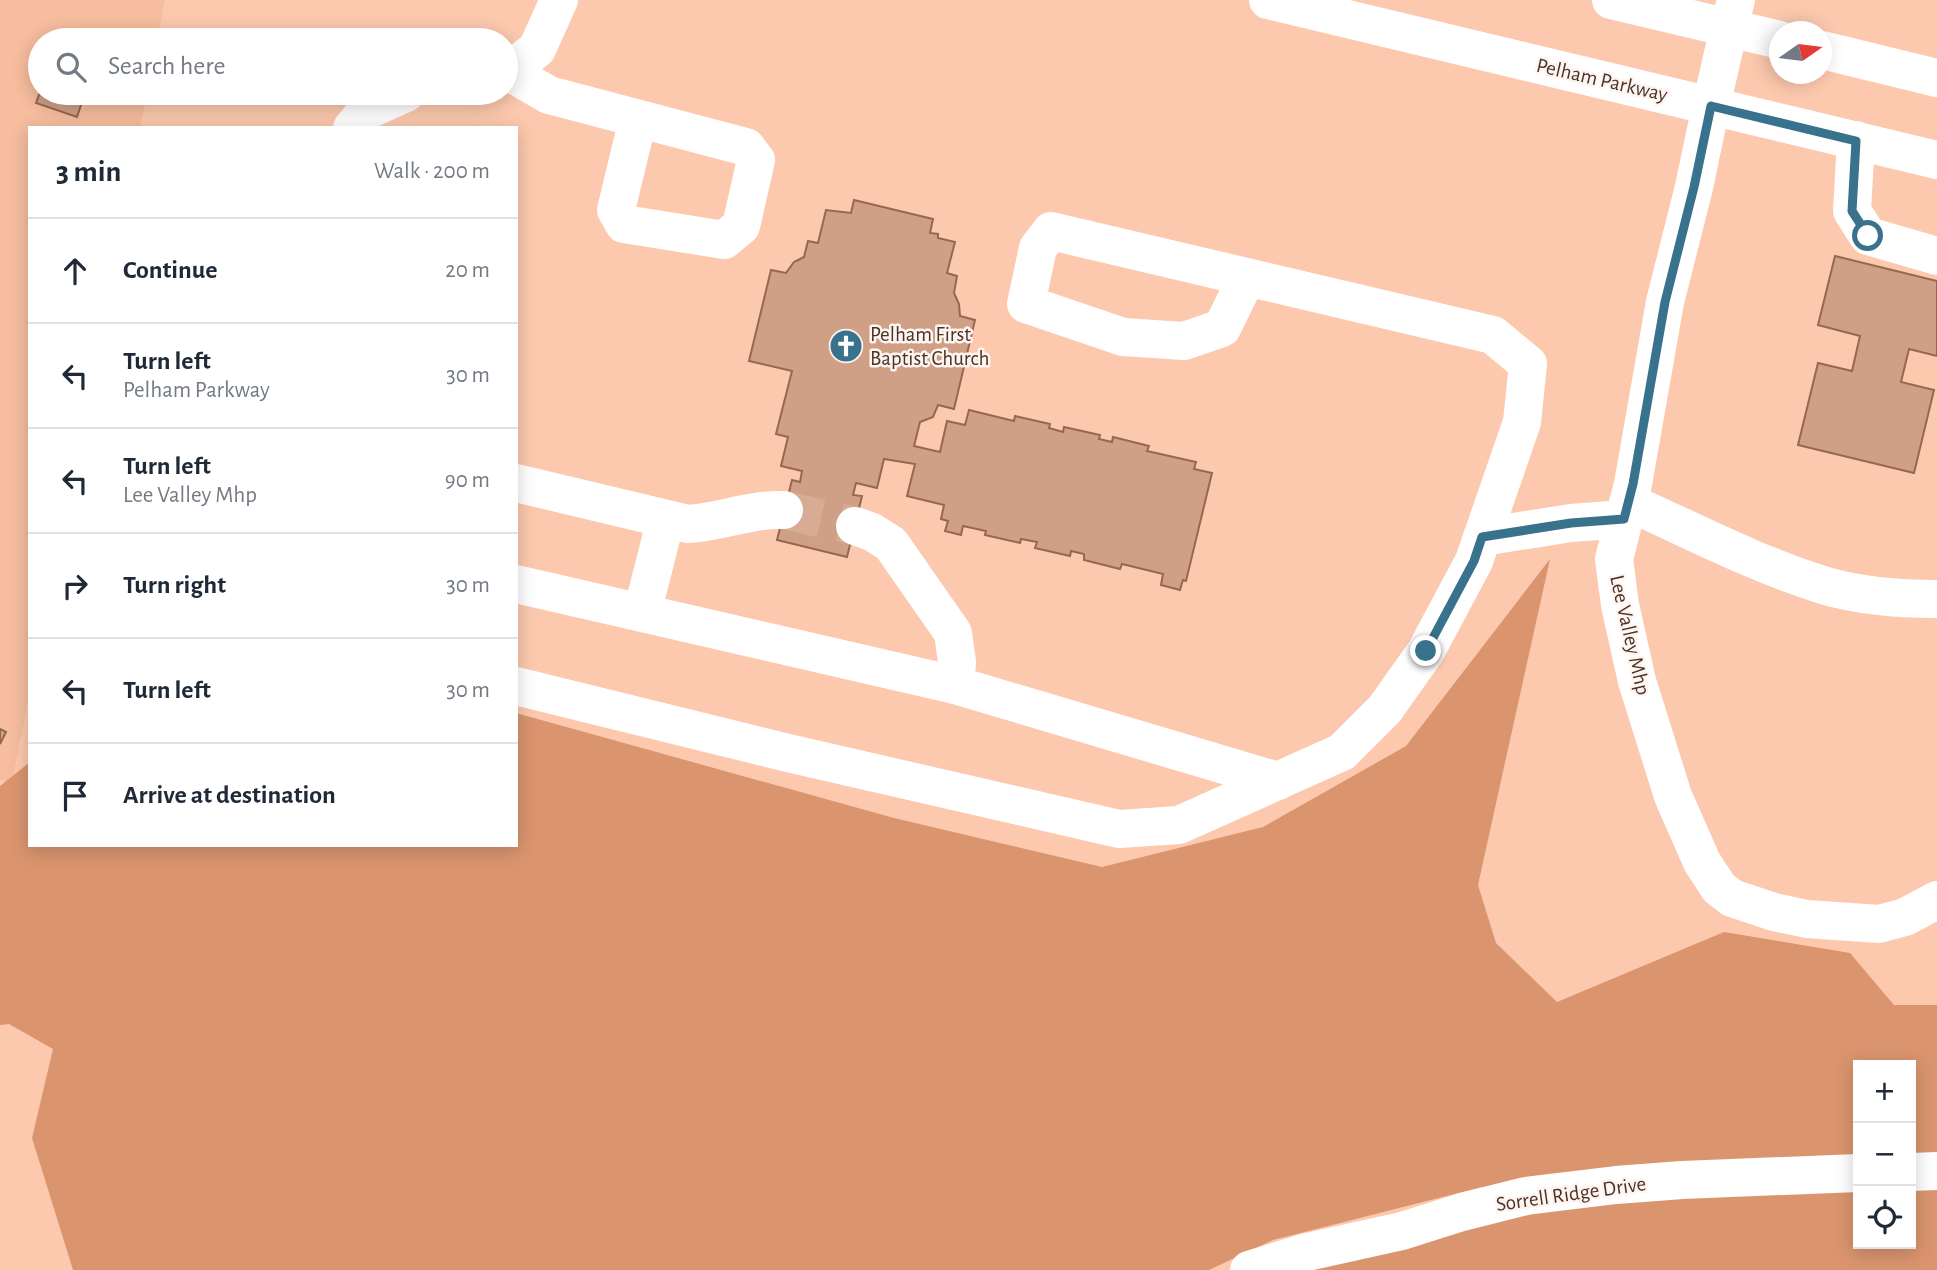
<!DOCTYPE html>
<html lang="en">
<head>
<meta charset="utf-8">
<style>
  body { margin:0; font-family:"Alegreya Sans",sans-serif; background:#f6f6f7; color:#1f2937 }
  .controls { position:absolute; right:21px; bottom:21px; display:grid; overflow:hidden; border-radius:0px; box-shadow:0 4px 18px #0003 }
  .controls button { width:63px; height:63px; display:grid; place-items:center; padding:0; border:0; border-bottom:2px solid #e0e1e3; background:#fff; color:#1f2937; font:35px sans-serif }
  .compass { position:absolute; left:1769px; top:21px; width:63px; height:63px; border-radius:50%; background:#fff; box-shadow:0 4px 18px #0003; rotate:76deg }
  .stop { position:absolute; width:21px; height:21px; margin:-16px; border:5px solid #39728c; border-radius:50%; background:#fff }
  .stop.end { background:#39728c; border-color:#fff; box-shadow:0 2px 7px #0008 }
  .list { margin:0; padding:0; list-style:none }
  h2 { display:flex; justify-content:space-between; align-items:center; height:91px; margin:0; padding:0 28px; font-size:30px }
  h2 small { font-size:23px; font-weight:400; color:#747a83 }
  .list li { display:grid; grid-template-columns:46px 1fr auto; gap:21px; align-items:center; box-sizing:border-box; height:105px; padding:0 28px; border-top:2px solid #e0e1e3 }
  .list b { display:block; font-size:26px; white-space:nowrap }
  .list p { margin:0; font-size:23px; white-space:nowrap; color:#747a83 }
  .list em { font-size:23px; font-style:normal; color:#747a83 }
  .icon { flex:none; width:38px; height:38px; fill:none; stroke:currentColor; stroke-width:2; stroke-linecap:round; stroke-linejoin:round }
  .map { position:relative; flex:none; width:1937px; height:1270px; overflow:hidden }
  .search { position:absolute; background:#fff; box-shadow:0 4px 18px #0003; left:28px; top:28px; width:490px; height:77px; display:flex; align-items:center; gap:18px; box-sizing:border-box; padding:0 24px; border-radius:38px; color:#747a83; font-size:26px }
  .panel { position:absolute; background:#fff; box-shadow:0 4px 18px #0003; left:28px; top:126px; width:490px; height:721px; border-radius:0px }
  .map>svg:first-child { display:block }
</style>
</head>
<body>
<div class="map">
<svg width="1937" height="1270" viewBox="0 0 1937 1270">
  <rect width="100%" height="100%" fill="#fcc9ae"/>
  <path fill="#f6bd9e" d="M0,0H165L157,40H40V93H147L140,128H30V692L12,781L0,780Z"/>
  <path fill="#da956f" d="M1550,559L1478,885L1496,943L1557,1002L1724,932L1850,953L1894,1005H1937V1161L1911,1162V1065H1858V1163L1482,1187L1273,1240L1209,1270H73L32,1138L53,1049L9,1024L0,1025V786L30,762V845H516V713L894,818L1102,867L1263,827L1406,746Z
    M1937,1187V1270H1287L1490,1217L1615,1198L1858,1190V1244H1911V1188Z"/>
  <path fill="#d0a086" stroke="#95684f" stroke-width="2" d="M40,92V93H85L77,117L36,103Z
    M854,200L933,219L930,233L938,234V238L955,242L947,273L957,276L954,293L959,304L960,316L975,320L954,409L938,405L933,417L920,422L914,446L940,452L947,421L965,425L969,410L1014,421L1015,416L1050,424L1049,428L1063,432L1064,427L1100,435L1099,439L1112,442L1113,437L1149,446L1147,451L1196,462L1194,469L1212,473L1186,581L1183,580L1180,590L1161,585L1163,574L1122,564L1120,569L1084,560V554L1071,551L1070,556L1035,548L1037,542L1021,539L1020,543L985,535L986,531L963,526L961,535L945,531L948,521L941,519L944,505L907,496L915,464L884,459L877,488L856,483L853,495L862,496L847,557L777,540L792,480L800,482L802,471L781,466L788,437L776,434L792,371L749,361L771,270L786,273L794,262L804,257L808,241L818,243L826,210L851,213Z
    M1835,256L1937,281V356L1909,349L1901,382L1934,390L1914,473L1798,445L1818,363L1852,371L1860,336L1818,325Z
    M0,729L6,732L0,744Z"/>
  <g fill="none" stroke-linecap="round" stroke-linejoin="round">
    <path stroke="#d8ab94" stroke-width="38" stroke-dasharray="38 19" stroke-linecap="butt" d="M784,510L855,526"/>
    <path stroke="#fff" stroke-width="38" d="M1729,28L1736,0
      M509,72L549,95L746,147L756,160L741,226L724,240L624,224L616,210L638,119
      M506,73L537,49L559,0
      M1711,106L1694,187L1665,302L1633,484L1614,559L1620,605L1637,681L1673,796L1702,862L1719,888L1732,898L1774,912L1807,919L1879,924L1905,917L1937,900
      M352,128L366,111L406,93
      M1856,140L1852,211L1868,236L1937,256
      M516,483L688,524C721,522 750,509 784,510
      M1628,502C1693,531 1757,565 1826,586C1861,596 1900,599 1937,599
      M855,526L872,532L891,544L953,633L957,662L955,685
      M1482,537L1571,523L1624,519
      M516,584L955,685L1278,781
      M642,613L666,519
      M516,686L788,753L1119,829L1179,825L1342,752L1385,709L1426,651L1474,561L1522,422L1528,364L1493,335L1051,231L1038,248L1026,304L1123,337L1184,341L1222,328L1247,277
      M1911,1172L1937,1171
      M1249,1270L1307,1252L1402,1231L1462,1212L1526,1196L1616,1185L1682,1180L1858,1173"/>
    <path stroke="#fff" stroke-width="38" d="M1268,0L1937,160
      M1611,0L1780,40
      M1822,50L1937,78
      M1711,106L1729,28"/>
  </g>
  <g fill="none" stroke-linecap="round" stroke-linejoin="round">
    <path stroke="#39728c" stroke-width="9" d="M1426,651L1474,561L1482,537L1571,523L1624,519L1633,484L1665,302L1694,187L1711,106L1856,141L1852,211L1868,236"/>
  </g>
  <defs>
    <symbol id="church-disc" viewBox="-11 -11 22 22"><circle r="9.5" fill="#39728c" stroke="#fff4ef"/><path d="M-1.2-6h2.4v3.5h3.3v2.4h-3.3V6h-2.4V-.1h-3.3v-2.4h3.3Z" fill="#fff"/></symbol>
  </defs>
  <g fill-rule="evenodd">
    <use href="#church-disc" x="827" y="327" width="38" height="38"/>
  </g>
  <g text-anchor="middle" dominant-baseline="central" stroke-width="5" stroke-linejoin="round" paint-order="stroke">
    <g font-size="21" fill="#48352a" stroke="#fff4ef">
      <text transform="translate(1602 80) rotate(13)">Pelham Parkway</text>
      <text transform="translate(1630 635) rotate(77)">Lee Valley Mhp</text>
      <text transform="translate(1571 1194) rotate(-8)">Sorrell Ridge Drive</text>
    </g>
    <g font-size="21" fill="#48352a" stroke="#fff4ef" text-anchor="start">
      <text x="870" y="334">Pelham First<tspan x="870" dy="24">Baptist Church</tspan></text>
    </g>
  </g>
</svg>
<div class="controls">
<button>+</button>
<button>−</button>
<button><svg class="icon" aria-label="locate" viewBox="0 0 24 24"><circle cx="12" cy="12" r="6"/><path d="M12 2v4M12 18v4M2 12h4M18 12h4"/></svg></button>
</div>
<svg class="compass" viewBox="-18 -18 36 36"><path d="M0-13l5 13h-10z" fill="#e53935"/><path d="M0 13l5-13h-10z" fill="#747a83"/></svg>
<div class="stop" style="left:1868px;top:236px"></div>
<div class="stop end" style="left:1426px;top:651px"></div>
<div class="search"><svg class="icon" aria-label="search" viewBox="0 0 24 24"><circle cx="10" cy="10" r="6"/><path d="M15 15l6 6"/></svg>Search here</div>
<section class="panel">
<h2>3 min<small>Walk · 200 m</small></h2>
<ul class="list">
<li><svg class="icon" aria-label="ahead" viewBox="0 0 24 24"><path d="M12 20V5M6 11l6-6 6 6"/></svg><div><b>Continue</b></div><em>20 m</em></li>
<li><svg class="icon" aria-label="left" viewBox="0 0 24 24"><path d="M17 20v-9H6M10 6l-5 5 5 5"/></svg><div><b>Turn left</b><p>Pelham Parkway</p></div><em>30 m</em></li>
<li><svg class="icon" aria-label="left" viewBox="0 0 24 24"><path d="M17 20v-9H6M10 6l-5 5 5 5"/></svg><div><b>Turn left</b><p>Lee Valley Mhp</p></div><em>90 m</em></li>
<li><svg class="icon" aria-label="right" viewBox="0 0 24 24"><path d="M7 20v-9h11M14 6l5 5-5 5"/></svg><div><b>Turn right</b></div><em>30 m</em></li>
<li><svg class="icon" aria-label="left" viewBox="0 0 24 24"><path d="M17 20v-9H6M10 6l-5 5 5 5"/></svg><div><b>Turn left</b></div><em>30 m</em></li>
<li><svg class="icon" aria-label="arrive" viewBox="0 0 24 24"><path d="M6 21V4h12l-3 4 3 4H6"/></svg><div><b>Arrive at destination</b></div></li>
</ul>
</section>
</div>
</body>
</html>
